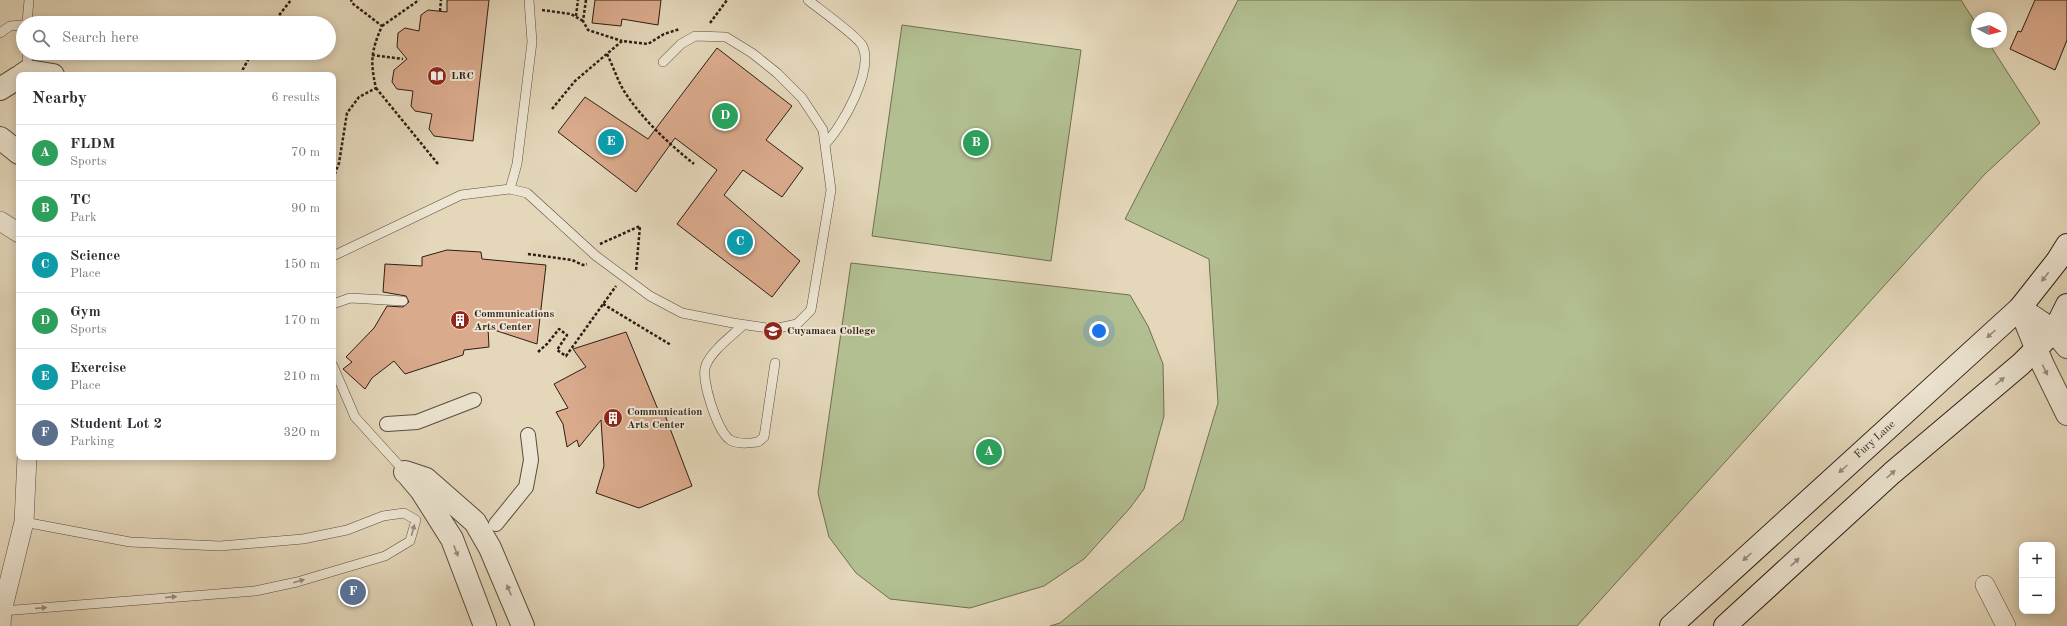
<!DOCTYPE html>
<html lang="en">
<head>
<meta charset="utf-8">
<style>
  body { margin:0; font-family:"Old Standard TT",serif; background:#f7f7f7; color:#2b2b33 }
  .controls { position:absolute; right:12px; bottom:12px; display:grid; overflow:hidden; border-radius:8px; box-shadow:0 2px 10px #0003 }
  .controls button { width:36px; height:36px; display:grid; place-items:center; padding:0; border:0; border-bottom:1px solid #e1e1e2; background:#fff; color:#2b2b33; font:20px sans-serif }
  .compass { position:absolute; left:1971px; top:12px; width:36px; height:36px; border-radius:50%; background:#fff; box-shadow:0 2px 10px #0003; rotate:97deg }
  .you { position:absolute; left:1099px; top:331px; width:14px; height:14px; margin:-10px; border:3px solid #fff; border-radius:50%; background:#1a73e8; box-shadow:0 0 0 6px #1a73e833 }
  .badge { display:grid; place-items:center; width:26px; height:26px; border-radius:50%; background:#0b8043; color:#fff; font-size:13px; font-weight:700 }
  .pin { position:absolute; translate:-50% -50%; border:2px solid #fff; box-shadow:0 1px 4px #0006 }
  .list { margin:0; padding:0; list-style:none }
  h2 { display:flex; justify-content:space-between; align-items:center; height:52px; margin:0; padding:0 16px; font-size:17px }
  h2 small { font-size:13px; font-weight:400; color:#7c7c81 }
  .list li { display:grid; grid-template-columns:26px 1fr auto; gap:12px; align-items:center; box-sizing:border-box; height:56px; padding:0 16px; border-top:1px solid #e1e1e2 }
  .list b { display:block; font-size:15px; white-space:nowrap }
  .list p { margin:0; font-size:13px; white-space:nowrap; color:#7c7c81 }
  .list em { font-size:13px; font-style:normal; color:#7c7c81 }
  .icon { flex:none; width:22px; height:22px; fill:none; stroke:currentColor; stroke-width:2; stroke-linecap:round; stroke-linejoin:round }
  .map { position:relative; flex:none; width:2067px; height:626px; overflow:hidden }
  .search { position:absolute; background:#fff; box-shadow:0 2px 10px #0003; left:16px; top:16px; width:320px; height:44px; display:flex; align-items:center; gap:10px; box-sizing:border-box; padding:0 14px; border-radius:22px; color:#7c7c81; font-size:15px }
  .panel { position:absolute; background:#fff; box-shadow:0 2px 10px #0003; left:16px; top:72px; width:320px; height:388px; border-radius:8px }
  .map>svg:first-child { display:block }
</style>
</head>
<body>
<div class="map">
<svg width="2067" height="626" viewBox="0 0 2067 626">
  <rect width="100%" height="100%" fill="#e4d7ba"/>
  <filter id="stains"><feTurbulence type="fractalNoise" baseFrequency=".005" numOctaves="4"/><feColorMatrix values="0 0 0 0 .2 0 0 0 0 .09 0 0 0 0 .02 0 0 0 .5 -.17"/></filter>
  <radialGradient id="worn" r=".72"><stop offset=".6" stop-color="#630" stop-opacity="0"/><stop offset="1" stop-color="#630" stop-opacity=".3"/></radialGradient>
  <path fill="#b2bf91" stroke="#706e53" d="M1238,0H1961L1977,25V42H1988L2040,123L1985,174L1577,626H1050L1060,623L1183,520L1218,403L1209,259L1125,219Z
    M902,25L1081,50L1051,261L872,236Z
    M851,263L1130,295L1148,326L1163,364L1164,416L1144,489L1130,508L1084,559L1044,586L970,608L890,599L856,573L829,537L818,493Z"/>
  <path fill="#daaa8c" stroke="#2d1d15" d="M447,0H489L473,141L434,136L429,129L432,114L415,111L411,106L413,91L397,89L392,82L394,70L407,59L397,47L398,33L405,28L419,31L421,15L428,10L447,12Z
    M595,0H661L658,25L622,19L621,26L592,23Z
    M2035,0H2067V40L2055,70L2010,49L2018,31L2021,32Z
    M717,48L792,106L766,140L803,168L782,197L743,170L724,195L800,261L772,297L677,224L717,170L675,138L636,192L558,132L585,97L648,139Z
    M447,250L481,252L482,259L546,265L537,344L488,328L489,347L464,350L463,355L405,374L394,361L372,378L365,389L343,369L352,362L346,357L374,328L387,306L403,307L409,302L406,296L383,292L385,264L422,266V257Z
    M626,332L659,412L663,410L692,486L639,508L596,493L604,466L601,420L579,447L577,440L567,447L563,424L556,412L568,408L554,384L586,367L573,349Z"/>
  <g fill="none" stroke-linecap="round" stroke-linejoin="round">
    <defs>
      <path id="service" d="M808,0C818,8 857,36 862,45C875,69 842,127 825,144
        M27,23L29,0
        M0,33L10,26L23,25
        M27,53L28,71
        M510,189L517,164L532,42L529,0
        M333,256L461,195L510,189L527,193L596,256L650,296L682,313L733,323L774,329L797,324L811,310L831,190L823,130L802,98L777,73L752,53L726,37L695,36L681,44L663,62
        M333,304L350,298L403,301
        M743,325C731,337 713,349 706,365C700,378 717,430 729,439C736,445 750,443 758,442L764,437L775,363
        M333,366L355,417L405,472
        M2,611L255,591L297,582L385,556L410,541L416,520L404,513L383,516L347,530L303,539L220,546L130,542L24,522"/>
      <path id="pedestrian" d="M387,424L417,422L474,400
        M496,524L526,487L531,460L528,435"/>
      <path id="minor" d="M0,221L19,233
        M1985,585L2006,626
        M1,626L2,611L24,522L27,457"/>
      <path id="tertiary" d="M22,75L28,71L53,75
        M0,89L19,77
        M0,138L19,153
        M2020,308L2042,363L2067,414
        M2020,308L2054,331L2067,347
        M405,472L426,479L475,522L490,548L523,626
        M409,476L421,490L452,539L485,626"/>
      <path id="secondary" d="M1671,626L2020,308L2057,261L2067,245
        M1725,626L1892,473L2021,364L2054,331L2067,305"/>
    </defs>
    <use href="#service" stroke="#5b4c3e" stroke-width="10"/>
    <use href="#pedestrian" stroke="#5b4c3e" stroke-width="16"/>
    <use href="#minor" stroke="#5b4c3e" stroke-width="20"/>
    <use href="#tertiary" stroke="#5b4c3e" stroke-width="24"/>
    <use href="#secondary" stroke="#2d1d15" stroke-width="24"/>
    <path stroke="#2d1d15" stroke-width="2.5" stroke-dasharray="3 2" stroke-linecap="butt" d="M586,0L583,21L588,30L622,41
      M542,10L571,14L583,21
      M440,11L441,0
      M576,16L578,0
      M273,23L291,0
      M710,23L727,0
      M382,26L419,0
      M607,54C613,66 617,79 624,91C642,119 668,143 694,164
      M372,55L403,59
      M242,75L243,69L252,53
      M376,88L438,164
      M552,109L575,81L622,41L648,44L664,34L680,29
      M333,179L339,163L347,113L359,97L376,88C370,62 371,51 382,26L352,3L351,0
      M600,244L640,226L636,271
      M528,254L572,260L583,265L587,264
      M603,304L671,345
      M538,352L547,344L559,329L567,335L557,350L566,356L616,286"/>
    <use href="#service" stroke="#ede5d2" stroke-width="9"/>
    <use href="#pedestrian" stroke="#ede5d2" stroke-width="14"/>
    <use href="#minor" stroke="#ede5d2" stroke-width="19"/>
    <use href="#tertiary" stroke="#ede5d2" stroke-width="22"/>
    <use href="#secondary" stroke="#ede5d2" stroke-width="22"/>
  </g>
  <defs><path id="oneway-solid" d="M-6-.8H1V-3.2L6.5 0L1 3.2V.8H-6Z"/></defs>
  <g fill="#978b7d">
    <use href="#oneway-solid" transform="translate(2045 277) rotate(128)"/>
    <use href="#oneway-solid" transform="translate(1991 334) rotate(138)"/>
    <use href="#oneway-solid" transform="translate(2045 370) rotate(64)"/>
    <use href="#oneway-solid" transform="translate(2000 381) rotate(-40)"/>
    <use href="#oneway-solid" transform="translate(1843 469) rotate(138)"/>
    <use href="#oneway-solid" transform="translate(1891 474) rotate(-42)"/>
    <use href="#oneway-solid" transform="translate(413 530) rotate(-75)"/>
    <use href="#oneway-solid" transform="translate(456 551) rotate(69)"/>
    <use href="#oneway-solid" transform="translate(1747 557) rotate(138)"/>
    <use href="#oneway-solid" transform="translate(1795 562) rotate(-43)"/>
    <use href="#oneway-solid" transform="translate(299 581) rotate(-16)"/>
    <use href="#oneway-solid" transform="translate(509 590) rotate(-113)"/>
    <use href="#oneway-solid" transform="translate(171 597) rotate(-5)"/>
    <use href="#oneway-solid" transform="translate(41 608) rotate(-4)"/>
  </g>
  <defs>
    <symbol id="library-disc" viewBox="-11 -11 22 22"><circle r="9.5" fill="#8f2418" stroke="#ede5d2"/><path d="M-6-4Q-3-5.5-.7-3.5V5Q-3 3-6 4ZM6-4Q3-5.5 .7-3.5V5Q3 3 6 4Z" fill="#fff"/></symbol>
    <symbol id="building-disc" viewBox="-11 -11 22 22"><circle r="9.5" fill="#8f2418" stroke="#ede5d2"/><path d="M-4-6H4V6H1V3H-1V6H-4ZM-2.5-4.3h1.7v1.8h-1.7ZM.8-4.3h1.7v1.8H.8ZM-2.5-1h1.7V.8h-1.7ZM.8-1h1.7V.8H.8Z" fill="#fff"/></symbol>
    <symbol id="university-disc" viewBox="-11 -11 22 22"><circle r="9.5" fill="#8f2418" stroke="#ede5d2"/><path d="M0-5L7-2L0 1L-7-2ZM-4 1L0 2.5L4 1V4Q0 6-4 4Z" fill="#fff"/></symbol>
  </defs>
  <g fill-rule="evenodd">
    <use href="#library-disc" x="426" y="65" width="22" height="22"/>
    <use href="#building-disc" x="449" y="309" width="22" height="22"/>
    <use href="#university-disc" x="762" y="320" width="22" height="22"/>
    <use href="#building-disc" x="602" y="407" width="22" height="22"/>
  </g>
  <g text-anchor="middle" dominant-baseline="central" stroke-width="4" stroke-linejoin="round" paint-order="stroke">
    <g font-size="11" font-weight="bold" fill="#2d1d15" stroke="#ede5d2" text-anchor="start">
      <text x="451" y="76">LRC</text>
      <text x="474" y="314">Communications<tspan x="474" dy="13">Arts Center</tspan></text>
      <text x="787" y="331">Cuyamaca College</text>
      <text x="627" y="412">Communication<tspan x="627" dy="13">Arts Center</tspan></text>
    </g>
    <g font-size="11" fill="#2d1d15" stroke="#ede5d2">
      <text transform="translate(1875 440) rotate(-42)">Fury Lane</text>
    </g>
  </g>
  <rect width="100%" height="100%" filter="url(#stains)"/>
  <rect width="100%" height="100%" fill="url(#worn)"/>
</svg>
<div class="controls">
<button>+</button>
<button>−</button>
</div>
<svg class="compass" viewBox="-18 -18 36 36"><path d="M0-13l5 13h-10z" fill="#e53935"/><path d="M0 13l5-13h-10z" fill="#7c7c81"/></svg>
<div class="you"></div>
<div class="pin badge" style="left:989px;top:452px;background:#2e9e5b">A</div>
<div class="pin badge" style="left:976px;top:143px;background:#2e9e5b">B</div>
<div class="pin badge" style="left:740px;top:242px;background:#0f9aa8">C</div>
<div class="pin badge" style="left:725px;top:116px;background:#2e9e5b">D</div>
<div class="pin badge" style="left:611px;top:142px;background:#0f9aa8">E</div>
<div class="pin badge" style="left:353px;top:592px;background:#5c6f8a">F</div>
<div class="search"><svg class="icon" aria-label="search" viewBox="0 0 24 24"><circle cx="10" cy="10" r="6"/><path d="M15 15l6 6"/></svg>Search here</div>
<section class="panel">
<h2>Nearby<small>6 results</small></h2>
<ul class="list">
<li><span class="badge" style="background:#2e9e5b">A</span><div><b>FLDM</b><p>Sports</p></div><em>70 m</em></li>
<li><span class="badge" style="background:#2e9e5b">B</span><div><b>TC</b><p>Park</p></div><em>90 m</em></li>
<li><span class="badge" style="background:#0f9aa8">C</span><div><b>Science</b><p>Place</p></div><em>150 m</em></li>
<li><span class="badge" style="background:#2e9e5b">D</span><div><b>Gym</b><p>Sports</p></div><em>170 m</em></li>
<li><span class="badge" style="background:#0f9aa8">E</span><div><b>Exercise</b><p>Place</p></div><em>210 m</em></li>
<li><span class="badge" style="background:#5c6f8a">F</span><div><b>Student Lot 2</b><p>Parking</p></div><em>320 m</em></li>
</ul>
</section>
</div>
</body>
</html>
